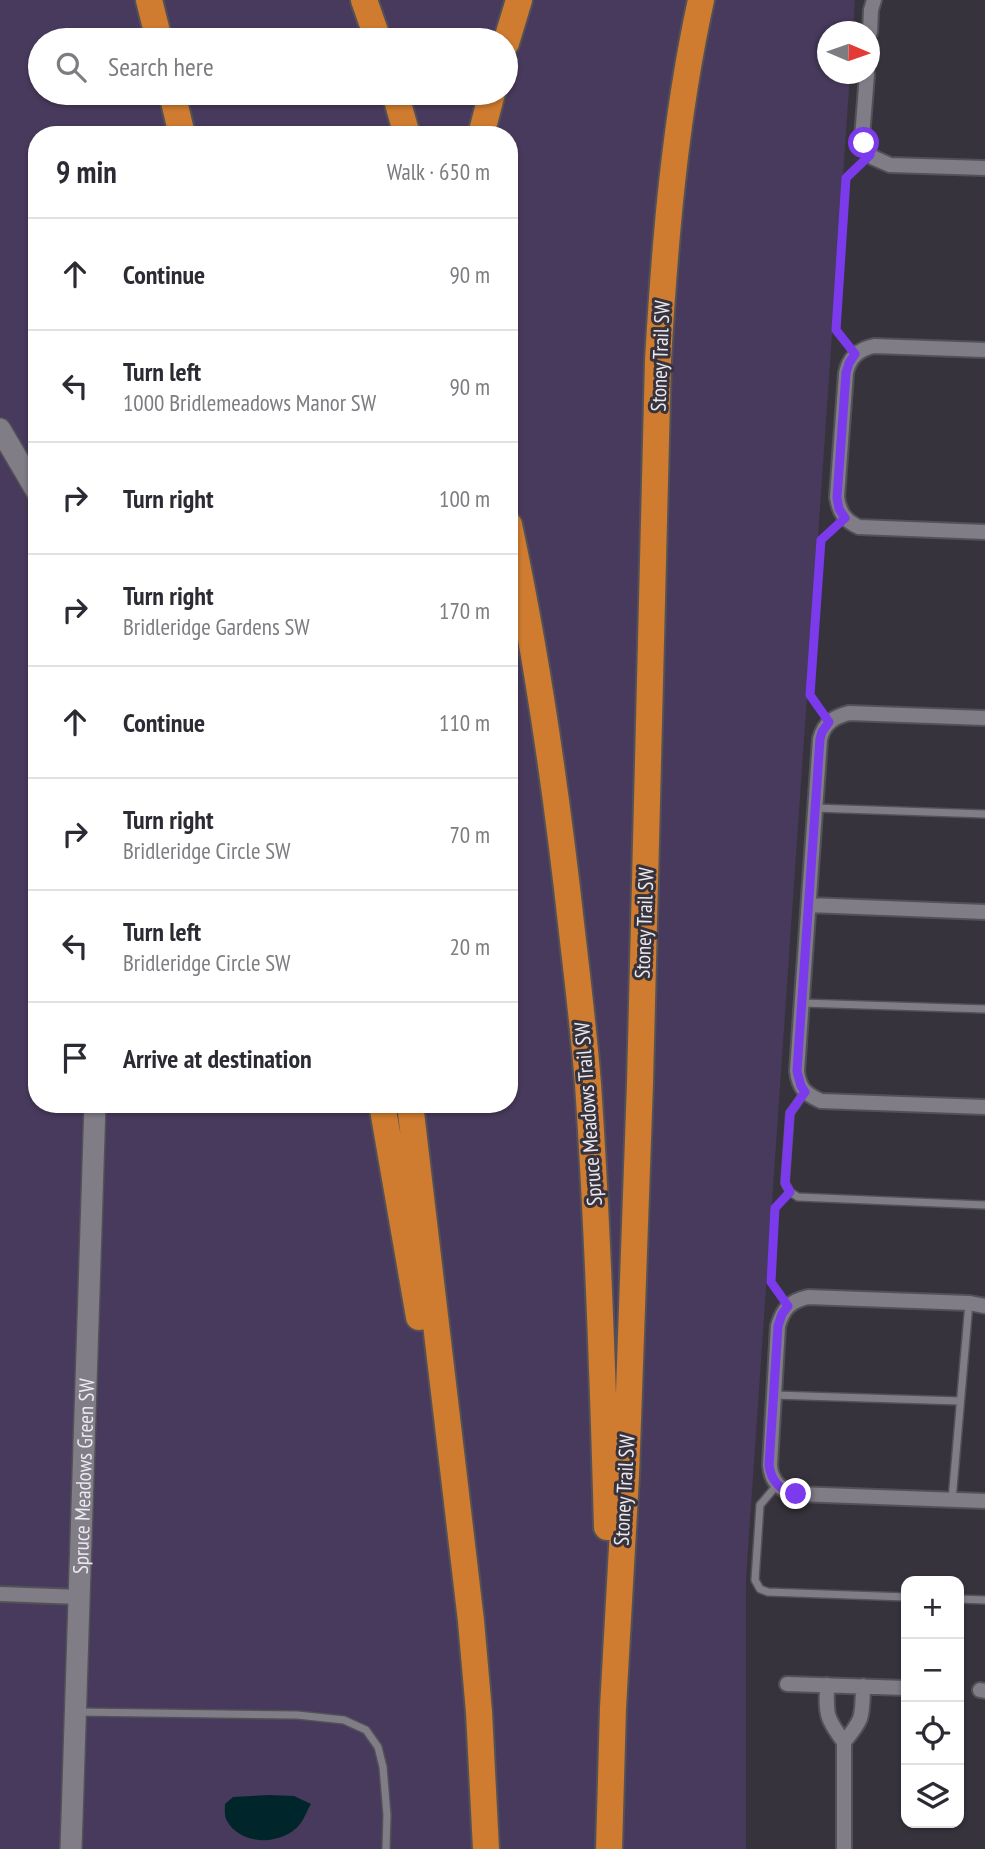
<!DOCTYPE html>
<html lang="en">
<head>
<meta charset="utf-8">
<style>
  body { margin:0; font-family:"PT Sans Narrow",sans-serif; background:#f7f7f7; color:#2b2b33 }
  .controls { position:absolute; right:21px; bottom:21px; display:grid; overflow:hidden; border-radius:14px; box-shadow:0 2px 5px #0004 }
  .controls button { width:63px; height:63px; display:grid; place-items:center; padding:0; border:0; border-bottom:2px solid #e1e1e2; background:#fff; color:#2b2b33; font:35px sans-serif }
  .compass { position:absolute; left:817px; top:21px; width:63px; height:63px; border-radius:50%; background:#fff; box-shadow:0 2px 5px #0004; rotate:92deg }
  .stop { position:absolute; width:21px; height:21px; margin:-16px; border:5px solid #7c3aed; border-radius:50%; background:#fff }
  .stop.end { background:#7c3aed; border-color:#fff; box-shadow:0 2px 7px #0008 }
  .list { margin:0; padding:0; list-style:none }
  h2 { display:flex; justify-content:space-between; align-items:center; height:91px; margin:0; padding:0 28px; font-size:30px }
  h2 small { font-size:23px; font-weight:400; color:#7c7c81 }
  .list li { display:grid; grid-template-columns:46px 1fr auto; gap:21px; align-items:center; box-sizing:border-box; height:112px; padding:0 28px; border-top:2px solid #e1e1e2 }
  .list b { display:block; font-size:26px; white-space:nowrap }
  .list p { margin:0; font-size:23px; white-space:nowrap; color:#7c7c81 }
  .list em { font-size:23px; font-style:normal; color:#7c7c81 }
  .icon { flex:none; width:38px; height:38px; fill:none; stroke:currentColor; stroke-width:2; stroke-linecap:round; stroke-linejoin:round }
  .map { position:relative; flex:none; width:985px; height:1849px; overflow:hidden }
  .search { position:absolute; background:#fff; box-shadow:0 2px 5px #0004; left:28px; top:28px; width:490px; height:77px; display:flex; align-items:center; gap:18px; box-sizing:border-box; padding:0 24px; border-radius:38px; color:#7c7c81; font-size:26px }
  .panel { position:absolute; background:#fff; box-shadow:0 2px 5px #0004; left:28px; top:126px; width:490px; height:987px; border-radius:28px }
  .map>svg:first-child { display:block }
</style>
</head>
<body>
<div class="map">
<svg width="985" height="1849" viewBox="0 0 985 1849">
  <rect width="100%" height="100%" fill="#36333c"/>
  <path fill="#483a5c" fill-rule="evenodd" d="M0,0H855L853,31L828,32V74H850L746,1578V1849H0ZM40,40H506V93H40ZM37,135H509V1104H37Z"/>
  <path fill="#00262b" d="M269,1795L294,1796L311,1804C307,1810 305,1818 300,1824C283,1846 241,1846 227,1821C224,1816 225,1810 225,1804L233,1797Z"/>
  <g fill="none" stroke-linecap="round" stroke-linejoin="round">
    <defs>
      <path id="lane" d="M815,808L985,814
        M802,1003L985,1009
        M805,1092L790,1113L785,1183L790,1192L798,1197L985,1205
        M774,1395L960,1401
        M777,1485L760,1505L755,1580L760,1589L768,1592L906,1597
        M952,1500L969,1303
        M959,1599L985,1600
        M77,1712L297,1715L344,1720L366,1730L378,1747L383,1767L387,1815L386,1849"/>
      <path id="street" d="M870,32L871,10L874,0
        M867,74L862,138L868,153L874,158L890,165L985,168
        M985,350L874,346C859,349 849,358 846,373L837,497C839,512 845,521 859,527L985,532
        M985,718L849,713C834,717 824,723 820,739L797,1071C799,1088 805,1094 821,1101L985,1107
        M809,905L985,912
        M985,1306L969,1303L808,1297C790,1301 783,1309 778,1326L770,1465C771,1481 780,1491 797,1494L985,1501
        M0,1594L80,1597
        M787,1684L906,1688
        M827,1685C826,1715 826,1718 844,1742C864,1718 862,1717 863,1686
        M980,1690L985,1691
        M844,1742V1849"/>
      <g id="secondary">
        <path d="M0,429L37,492"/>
        <path id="s1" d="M71,1849L95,1104"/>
      </g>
      <path id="highway" d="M149,0L159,40
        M364,0L378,40
        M506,43L519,0
        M172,93L182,135
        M395,93L407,135
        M481,135L492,93
        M509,525C538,660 557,796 572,932C578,983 584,1034 588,1084C598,1232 603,1380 607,1527
        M382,1104L419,1317
        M410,1104L471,1621L479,1712L486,1849
        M609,1849L613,1708L626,1476L640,1083L658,360C665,239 675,119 701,0"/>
    </defs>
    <use href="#lane" stroke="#535158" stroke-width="10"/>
    <use href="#street" stroke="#535158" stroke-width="18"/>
    <use href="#secondary" stroke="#535158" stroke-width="24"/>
    <use href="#highway" stroke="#535158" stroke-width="30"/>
    <path stroke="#6e6c74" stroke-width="2.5" stroke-dasharray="3.5 3.5" stroke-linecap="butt" d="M847,343L836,330L846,178L860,164
      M821,710L810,695L821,540L835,527
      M780,1295L771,1282L775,1208L783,1199"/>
    <use href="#lane" stroke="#807d87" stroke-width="7"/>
    <use href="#street" stroke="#807d87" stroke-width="14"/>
    <use href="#secondary" stroke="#807d87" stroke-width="21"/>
    <use href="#highway" stroke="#cf7b30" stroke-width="26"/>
  </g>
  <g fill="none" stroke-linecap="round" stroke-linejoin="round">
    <path stroke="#7c3aed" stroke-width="9" d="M796,1494C781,1491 771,1481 769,1465L778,1326L782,1314L788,1306L771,1282L775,1208L790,1192L785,1183L790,1113L805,1092L801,1086L797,1071L820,739L822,732L829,722L810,695L821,540L845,518L839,509L837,498L846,373L849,363L855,354L836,330L846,178L870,155L864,143"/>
  </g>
  <g text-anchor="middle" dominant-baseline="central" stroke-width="6" stroke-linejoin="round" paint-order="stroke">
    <g font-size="21" fill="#ebe9ef" stroke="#36333c">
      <text transform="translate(660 356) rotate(-88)">Stoney Trail SW</text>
      <text transform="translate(644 923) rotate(-88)">Stoney Trail SW</text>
      <text transform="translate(588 1114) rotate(-94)">Spruce Meadows Trail SW</text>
      <text stroke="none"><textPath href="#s1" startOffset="373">Spruce Meadows Green SW</textPath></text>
      <text transform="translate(624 1490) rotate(-87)">Stoney Trail SW</text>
    </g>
  </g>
</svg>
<div class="controls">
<button>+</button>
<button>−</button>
<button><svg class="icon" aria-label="locate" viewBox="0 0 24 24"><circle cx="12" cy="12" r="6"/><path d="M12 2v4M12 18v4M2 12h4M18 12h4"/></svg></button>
<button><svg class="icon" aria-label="layers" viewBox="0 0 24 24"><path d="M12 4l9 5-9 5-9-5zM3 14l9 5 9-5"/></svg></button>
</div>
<svg class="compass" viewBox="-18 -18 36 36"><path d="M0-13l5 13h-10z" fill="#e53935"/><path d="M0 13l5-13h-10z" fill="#7c7c81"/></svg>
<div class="stop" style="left:864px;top:143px"></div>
<div class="stop end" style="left:796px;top:1494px"></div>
<div class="search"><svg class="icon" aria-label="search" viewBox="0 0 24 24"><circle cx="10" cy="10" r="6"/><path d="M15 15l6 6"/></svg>Search here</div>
<section class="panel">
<h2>9 min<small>Walk · 650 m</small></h2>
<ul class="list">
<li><svg class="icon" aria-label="ahead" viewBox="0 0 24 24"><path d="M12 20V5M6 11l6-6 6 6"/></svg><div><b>Continue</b></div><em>90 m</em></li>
<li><svg class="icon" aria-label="left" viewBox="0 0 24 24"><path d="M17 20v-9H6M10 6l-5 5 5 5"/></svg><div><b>Turn left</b><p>1000 Bridlemeadows Manor SW</p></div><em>90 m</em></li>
<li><svg class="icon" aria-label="right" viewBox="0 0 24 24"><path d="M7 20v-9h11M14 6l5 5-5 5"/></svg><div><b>Turn right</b></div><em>100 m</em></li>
<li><svg class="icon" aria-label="right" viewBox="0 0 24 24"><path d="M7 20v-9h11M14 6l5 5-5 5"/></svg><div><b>Turn right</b><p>Bridleridge Gardens SW</p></div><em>170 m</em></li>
<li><svg class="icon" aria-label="ahead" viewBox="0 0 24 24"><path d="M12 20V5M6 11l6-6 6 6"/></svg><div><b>Continue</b></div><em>110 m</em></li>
<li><svg class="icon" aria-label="right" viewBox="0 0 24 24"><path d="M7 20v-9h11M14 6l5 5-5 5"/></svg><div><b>Turn right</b><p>Bridleridge Circle SW</p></div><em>70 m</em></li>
<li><svg class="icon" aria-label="left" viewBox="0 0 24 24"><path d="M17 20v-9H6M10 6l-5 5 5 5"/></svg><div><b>Turn left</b><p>Bridleridge Circle SW</p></div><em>20 m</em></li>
<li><svg class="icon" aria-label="arrive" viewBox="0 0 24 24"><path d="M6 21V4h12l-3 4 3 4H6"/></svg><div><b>Arrive at destination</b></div></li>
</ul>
</section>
</div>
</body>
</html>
